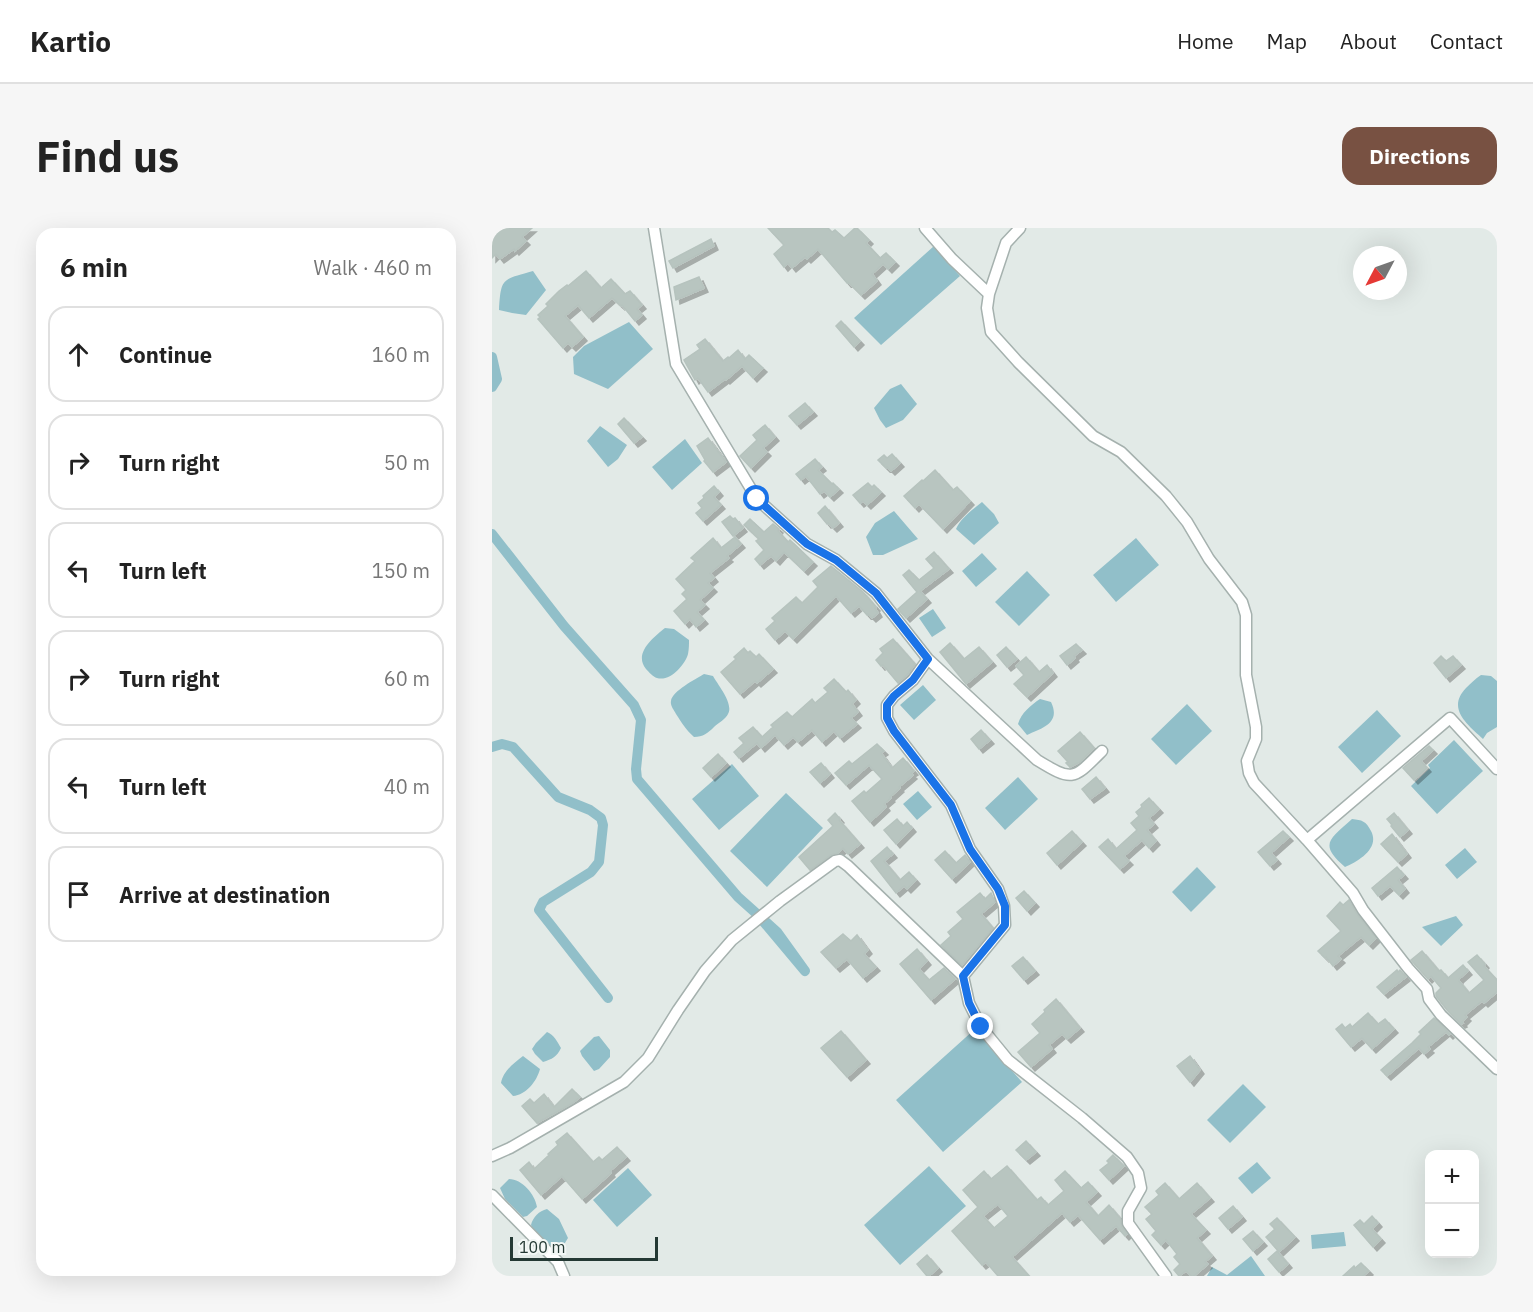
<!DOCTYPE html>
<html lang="en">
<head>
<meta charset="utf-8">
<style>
  body { margin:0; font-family:"IBM Plex Sans",sans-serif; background:#f6f6f6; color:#222 }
  .controls { position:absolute; right:18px; bottom:18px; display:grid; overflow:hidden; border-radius:12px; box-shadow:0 6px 24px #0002 }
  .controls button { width:54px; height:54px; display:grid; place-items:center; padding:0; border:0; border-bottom:2px solid #e0e0e0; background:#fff; color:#222; font:30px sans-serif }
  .compass { position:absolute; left:861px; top:18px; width:54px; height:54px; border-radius:50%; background:#fff; box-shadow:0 6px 24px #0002; rotate:229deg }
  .scale { position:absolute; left:18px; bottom:15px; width:148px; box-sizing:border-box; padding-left:6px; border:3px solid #243934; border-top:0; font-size:16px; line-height:21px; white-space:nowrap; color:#243934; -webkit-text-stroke:4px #f2f7f5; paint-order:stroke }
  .stop { position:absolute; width:18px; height:18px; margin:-14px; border:4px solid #1a73e8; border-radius:50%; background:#fff }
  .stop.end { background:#1a73e8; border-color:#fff; box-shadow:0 2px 6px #0008 }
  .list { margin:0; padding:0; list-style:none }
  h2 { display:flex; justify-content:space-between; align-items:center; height:78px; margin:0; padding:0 24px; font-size:26px }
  h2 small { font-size:20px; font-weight:400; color:#767676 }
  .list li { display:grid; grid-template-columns:39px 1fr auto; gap:18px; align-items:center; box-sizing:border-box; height:96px; margin:0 12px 12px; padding:0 12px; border:2px solid #e0e0e0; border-radius:18px }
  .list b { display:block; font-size:22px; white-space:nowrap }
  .list em { font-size:20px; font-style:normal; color:#767676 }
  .icon { flex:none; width:33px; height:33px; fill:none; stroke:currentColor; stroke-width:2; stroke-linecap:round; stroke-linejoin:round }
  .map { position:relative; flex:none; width:1005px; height:1048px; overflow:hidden; border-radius:18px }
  header { display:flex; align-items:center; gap:36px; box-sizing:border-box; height:84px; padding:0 30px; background:#fff; border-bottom:2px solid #e0e0e0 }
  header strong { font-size:28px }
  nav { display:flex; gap:33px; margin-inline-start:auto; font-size:21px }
  .intro { display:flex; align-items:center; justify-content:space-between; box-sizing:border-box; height:144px; padding:0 36px }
  h1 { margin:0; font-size:42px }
  .button { padding:15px 27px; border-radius:18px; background:#785142; color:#fff; font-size:21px; font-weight:700 }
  main { display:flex; gap:36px; padding:0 36px }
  aside { flex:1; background:#fff; border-radius:18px; box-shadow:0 6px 24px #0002 }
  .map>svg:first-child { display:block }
</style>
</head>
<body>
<header>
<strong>Kartio</strong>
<nav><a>Home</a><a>Map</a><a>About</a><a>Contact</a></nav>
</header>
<div class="intro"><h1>Find us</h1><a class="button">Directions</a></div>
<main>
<aside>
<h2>6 min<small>Walk · 460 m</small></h2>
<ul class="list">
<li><svg class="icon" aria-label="ahead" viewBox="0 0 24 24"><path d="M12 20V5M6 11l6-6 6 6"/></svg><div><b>Continue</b></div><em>160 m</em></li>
<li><svg class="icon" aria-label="right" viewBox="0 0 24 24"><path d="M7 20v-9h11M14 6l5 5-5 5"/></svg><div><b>Turn right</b></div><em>50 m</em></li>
<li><svg class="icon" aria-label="left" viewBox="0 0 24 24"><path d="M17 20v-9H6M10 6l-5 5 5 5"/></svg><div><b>Turn left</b></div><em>150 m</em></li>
<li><svg class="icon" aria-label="right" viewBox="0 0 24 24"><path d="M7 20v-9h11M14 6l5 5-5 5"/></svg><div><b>Turn right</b></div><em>60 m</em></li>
<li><svg class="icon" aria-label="left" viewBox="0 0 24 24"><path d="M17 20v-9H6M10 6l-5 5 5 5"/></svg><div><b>Turn left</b></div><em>40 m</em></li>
<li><svg class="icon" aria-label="arrive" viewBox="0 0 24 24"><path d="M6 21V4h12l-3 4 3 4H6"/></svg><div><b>Arrive at destination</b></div></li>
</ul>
</aside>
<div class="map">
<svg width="1005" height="1048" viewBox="0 0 1005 1048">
  <defs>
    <filter id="shadow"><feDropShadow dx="4" dy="4" stdDeviation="0" flood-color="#0004"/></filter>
  </defs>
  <rect width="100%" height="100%" fill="#e2eae7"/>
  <path fill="#91bfc9" d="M442,18L468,48L389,117L362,90Z
    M41,43L54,62L34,87L20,85L7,82C9,49 10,52 41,43Z
    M137,94L161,121L116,161L82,146L81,129L92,118Z
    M409,156L425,176L411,192L394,200L388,192L382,180L398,161Z
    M108,198L135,217L126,231L116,239L95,213Z
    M193,211L210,235L180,262L160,239Z
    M490,274L502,286L507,295L482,317L464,301C469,290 480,282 490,274Z
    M402,283L426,311L391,327H381L374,309L383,295Z
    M644,310L667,337L624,374L601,347Z
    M490,325L505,341L484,359L470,343Z
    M535,343L558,367L527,398L503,374Z
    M441,381L454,400L440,409L427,390Z
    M173,400L182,401L197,412C197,416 197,421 196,426C193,437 178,454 165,450C161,449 157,444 154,441C141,425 162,409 173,400Z
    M212,446L221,448C226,457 242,476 236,486C234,491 226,495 222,499C216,505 211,509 202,509C194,502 190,495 184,486C182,482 178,478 179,473C180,463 204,451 212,446Z
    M989,447L999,448L1005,453V499L995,505L991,511C976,497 954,481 974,460C979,455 983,451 989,447Z
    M431,457L444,472L422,492L408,477Z
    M548,471L559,474C569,495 551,500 535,507L526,496C529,485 539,477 548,471Z
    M695,476L720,503L684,537L659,511Z
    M885,482L909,508L870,545L846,519Z
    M962,512L991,543L945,586L919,558L938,540L936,537Z
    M240,536L267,568L227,602L200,571Z
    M526,549L546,571L513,602L493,580Z
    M426,563L440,579L425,592L411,576Z
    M294,565L331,600L275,659L238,623Z
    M860,591C870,592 874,593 879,603C888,620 867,633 853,639C826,616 838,611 860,591Z
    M973,620L985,634L965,651L953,637Z
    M705,639L724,659L699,684L680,664Z
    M964,688L971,697L949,718L930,699Z
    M483,801L530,854L451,924L404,872Z
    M55,804C62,807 65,813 69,820C65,829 60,831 51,834L43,826L40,821L44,815Z
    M107,808L118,822V829L107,841L102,843L90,828L88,823L102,809Z
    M31,828L48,841C45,853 34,867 21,868L9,855C11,843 22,835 31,828Z
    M751,856L774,879L738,915L715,892Z
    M765,934L779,950L760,966L746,950Z
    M437,938L474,978L408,1037L372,997Z
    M136,940L160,967L125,999L101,972Z
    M17,951C30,951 43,966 45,979L35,988L31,989L13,971L8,960Z
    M55,981L67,991L76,1010C74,1013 71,1020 66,1021C58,1022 42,1004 39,997C41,989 47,983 55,981Z
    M852,1004L854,1018L820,1021L819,1007Z
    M759,1028L773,1048H715L720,1039L735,1047Z"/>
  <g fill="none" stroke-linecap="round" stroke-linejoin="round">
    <path stroke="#91bfc9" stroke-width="10" d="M0,129L5,151L0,159
      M0,306L72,398L142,477L149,492L144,541L145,551L246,669L285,704L313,743L266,687
      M0,519L10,516L21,519L66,569L98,582L109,590L111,597L107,634L99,644L51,674L47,682L116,770"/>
  </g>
  <path fill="#b8c5c0" stroke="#b6c3be" stroke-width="1.5" fill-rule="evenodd" filter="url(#shadow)" d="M0,0H40L30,9L34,13L23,23L22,21L8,31L4,26L0,30Z
    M276,0H336L340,4L343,2L352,10L363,0H365L377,12L374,15L388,30L394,25L403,34L396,41L391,36L380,46L385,53L369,67L356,54L355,55L326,21L315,31L313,29L300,40L296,35L292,39L282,26L292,17Z
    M219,11L222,18L181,40L177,33Z
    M94,43L109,60L119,51L133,66L138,63L150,77L145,81L150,87L143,93L130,77L129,78L120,70L97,90L86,77L73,88L91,109L80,119L76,115L71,120L46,91L48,89L46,87L56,78L54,76L67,63L75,57L76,58Z
    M207,49L212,60L184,72L182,59Z
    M349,93L368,113L362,119L344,98Z
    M213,111L231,133L236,129L237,130L246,122L253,131L257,127L271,140L261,150L250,138L234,152L233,151L216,164L206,150L203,152L192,132L208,121L205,117Z
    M313,175L321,184L305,197L297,188Z
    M132,190L150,209L142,215L126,196Z
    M273,197L283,209L271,220L275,224L259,240L248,228L265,212L261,207Z
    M216,210L234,234L221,244L212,233L213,232L205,218Z
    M400,226L408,235L399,243L395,239L394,240L386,232L392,227L395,230Z
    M323,231L330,239L326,242L340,256L341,255L347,261L338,269L332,263L328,266L314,248L309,252L304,246Z
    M443,242L461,262L465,259L478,273L451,301L427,276L423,280L412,268L430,252L431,253Z
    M376,255L380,259L382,257L389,264L375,277L371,273L368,275L361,267Z
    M222,258L227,264L222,269L229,277L211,293L204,285L210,280L206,275L212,270L211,268Z
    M333,278L347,295L341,300L336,295L335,296L326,285Z
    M238,288L241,291L243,290L251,300L241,308L230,294Z
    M258,291L272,304L281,296L287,301L286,303L296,314L298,312L321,334L312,343L292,324L284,333L279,328L268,337L263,331L272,322L264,313L267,311L252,297Z
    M243,309L249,316L235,328L237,330L218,345L222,350L216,355L221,360L208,372L213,377L205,384L212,392L204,399L198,391L193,396L182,383L195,371L190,366L194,362L184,351L203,333L199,330L221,310L229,320Z
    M442,324L457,341L428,363L435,371L414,390L406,381L425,364L411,347L417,342L427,352L442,340L434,331Z
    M339,338L371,364L384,379L383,380L386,385L380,390L376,386L375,387L367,378L359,385L344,368L301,411L293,403L283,412L274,401L283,393L280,390L304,369L310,375L326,359L321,353Z
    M401,411L423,436L415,447L406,455L391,437L389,438L384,432L391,425L388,421Z
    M458,415L472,431L487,419L500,434L474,456L448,424Z
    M584,416L590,422L582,428L583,430L575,437L568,428Z
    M514,419L525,431L515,439L505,427Z
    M252,420L256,425L258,423L264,429L267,426L281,441L265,455L263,453L248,466L229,444L244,431L242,429Z
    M949,428L954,433L961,428L969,437L954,450L942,435Z
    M534,429L547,444L555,437L561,445L535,469L522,456L532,447L524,438Z
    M342,451L354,464L356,462L364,472L360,476L366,484L359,490L365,496L348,510L342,503L330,514L320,502L306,514L301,509L292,517L283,507L269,520L265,515L247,530L242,524L252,515L247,510L261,499L270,509L281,499L279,497L295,484L300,489L320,471L323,475L336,464L332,460Z
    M489,502L498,512L487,521L479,511Z
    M588,504L602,520L588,534L578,539L574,535L576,534L566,523Z
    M385,516L392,523L389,525L400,540L411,530L422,543L419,545L421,547L407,559L408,560L398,569L399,570L392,576L394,579L378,594L360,573L372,563L374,565L390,551L377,537L354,557L343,545L357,533L360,536Z
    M937,518L941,522L929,533L935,540L922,552L911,540Z
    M226,526L234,535L219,549L211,540Z
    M329,535L338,546L328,555L318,544Z
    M604,549L613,560L598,571L590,561Z
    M657,570L667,581L657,590L662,596L655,602L664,613L657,620L650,612L632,628L637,633L628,641L607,619L616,611L624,621L645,602L639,595L647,588L644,584L650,579L649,577Z
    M343,585L348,591L347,592L368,616L356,626L351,620L346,625L339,627L318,642L307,629L341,598L336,592Z
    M902,585L916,602L908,609L899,598L900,597L895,591Z
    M405,591L411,598L415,594L420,600L404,616L392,602Z
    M580,603L590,614L565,637L555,625Z
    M791,603L797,609L779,625L785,632L778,638L766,624Z
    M900,606L915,626L906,634L889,616Z
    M395,619L401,626L392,633L408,652L417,644L424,652L415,661L412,658L404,665L379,633Z
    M453,623L464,635L473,627L478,634L460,651L443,632Z
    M905,639L912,647L906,652L913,661L907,667L898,658L886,668L880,660Z
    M532,663L543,675L535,683L524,670Z
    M488,665L493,671L499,665L503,674L489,686L501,700L470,737L449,717L459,708L456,704L471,691L465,684Z
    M857,672L865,686L884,710L877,717L869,709L846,728L849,731L841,738L834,729L833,730L826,723L849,703L835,688L848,674L851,677Z
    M351,706L359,713L365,707L376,722L372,726L384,739L371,750L355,731L344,740L329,724Z
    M425,721L435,733L427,741L437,752L452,740L463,751L439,772L408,736Z
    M930,723L947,743L949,742L956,750L971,737L976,743L967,751V753L977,765L992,752L976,734L985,727L993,736L992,738L1005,752V764L992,775L990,773L973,787L975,789L970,794L971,795L969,796L955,782L944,768V765L949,760L939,748L936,751L919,732Z
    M531,729L543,743L532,752L520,738Z
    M905,742L906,744L908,742L914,749L892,766L885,759Z
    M564,771L588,800L575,811L570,806L557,817L560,821L539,839L526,824L548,805L540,796L553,784L552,782Z
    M876,785L886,796L893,791L902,801L880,821L870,810L859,819L844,801L850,796L853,800L858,796L860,799Z
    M942,790L958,806L957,807L954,804L936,819L938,821L932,826L927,820L895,848L889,842L920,815L929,806L927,804Z
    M349,803L374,832L355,849L329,820Z
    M698,828L708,842L698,854L685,838Z
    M80,861L88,869L81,875L45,895L30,878L38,871L42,875L52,866L62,879Z
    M75,905L101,934L107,929L110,932L125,919L134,929L118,943L119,945L90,971L70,948L49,967L28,942L37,934L42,941L57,927L56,926L66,917L64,914Z
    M534,913L544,924L534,932L524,922Z
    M621,927L632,938L617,952L608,942L617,935L615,933Z
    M515,938L545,972L549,969L556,977L572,963L563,952L573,943L589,960L596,954L605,964L594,974L606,988L617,977L628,990L630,999L635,1006L633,1008L624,998L608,1012L586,987L578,994L570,985L520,1029L537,1048H506L494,1034L490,1037L460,1003L486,979L471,962L492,943L499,951ZM506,976L516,988L502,1000L491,988Z
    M673,955L687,971L705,955L718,970L699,986L714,1002L705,1010L720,1028L713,1034L716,1036L702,1048H699L694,1043L687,1048L682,1042L688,1036L682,1029L685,1026L674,1012L669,1017L660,1007L664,1003L654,991L660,986L653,979L667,967L664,963Z
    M741,978L750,989L736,1001L727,990Z
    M880,988L886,995L880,1001L889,1011L881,1019L862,997L868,992L872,996Z
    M785,990L803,1009L787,1024L774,1009L783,1001L778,996Z
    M761,1003L771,1014L761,1023L751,1011Z
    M785,1023L796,1036L787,1044L776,1031Z
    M435,1027L446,1040L437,1048H435L425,1036Z
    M869,1035L877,1043L871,1048H851L862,1038L863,1040Z"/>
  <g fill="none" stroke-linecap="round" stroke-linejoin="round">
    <defs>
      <path id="minor" d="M162,0L184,136L265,271L315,316L344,332L384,365L436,431L421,452L402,468L395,477V490L402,503L459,577L478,621L506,661L512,678L513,697L471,748L477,775L489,799L516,832L590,890L635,929L646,945L649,960L636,983V995L674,1048
        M433,0L460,31L497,66
        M528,0L514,15L497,66L495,80L499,104L526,134L601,208L629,224L674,268L695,294L717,331L750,374L754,387V447L764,499V511L755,533L757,545L762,555L815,612L861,665L871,682L916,740L935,761L937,771L949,787L1005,841
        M436,431L545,532C581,554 581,552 610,523
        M815,612L958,490L1005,541
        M0,928L18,920L132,854L156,830L186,782L213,743L240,712L288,673L343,633L348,632L356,638L471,748
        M0,967L66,1034L72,1048"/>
    </defs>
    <use href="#minor" stroke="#a5b1ae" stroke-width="13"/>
    <use href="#minor" stroke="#fff" stroke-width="10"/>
  </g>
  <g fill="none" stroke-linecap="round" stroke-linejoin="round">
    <path stroke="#1a73e8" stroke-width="8" d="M265,271L315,316L344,332L384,365L436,431L421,452L402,468L395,477V490L402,503L459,577L478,621L506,661L513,678V697L471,748L477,775L489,799"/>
  </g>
</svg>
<div class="controls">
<button>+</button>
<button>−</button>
</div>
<svg class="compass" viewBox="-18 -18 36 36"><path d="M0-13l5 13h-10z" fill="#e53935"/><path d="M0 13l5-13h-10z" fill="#767676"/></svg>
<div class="scale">100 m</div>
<div class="stop" style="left:265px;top:271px"></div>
<div class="stop end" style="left:489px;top:799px"></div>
</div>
</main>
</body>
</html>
